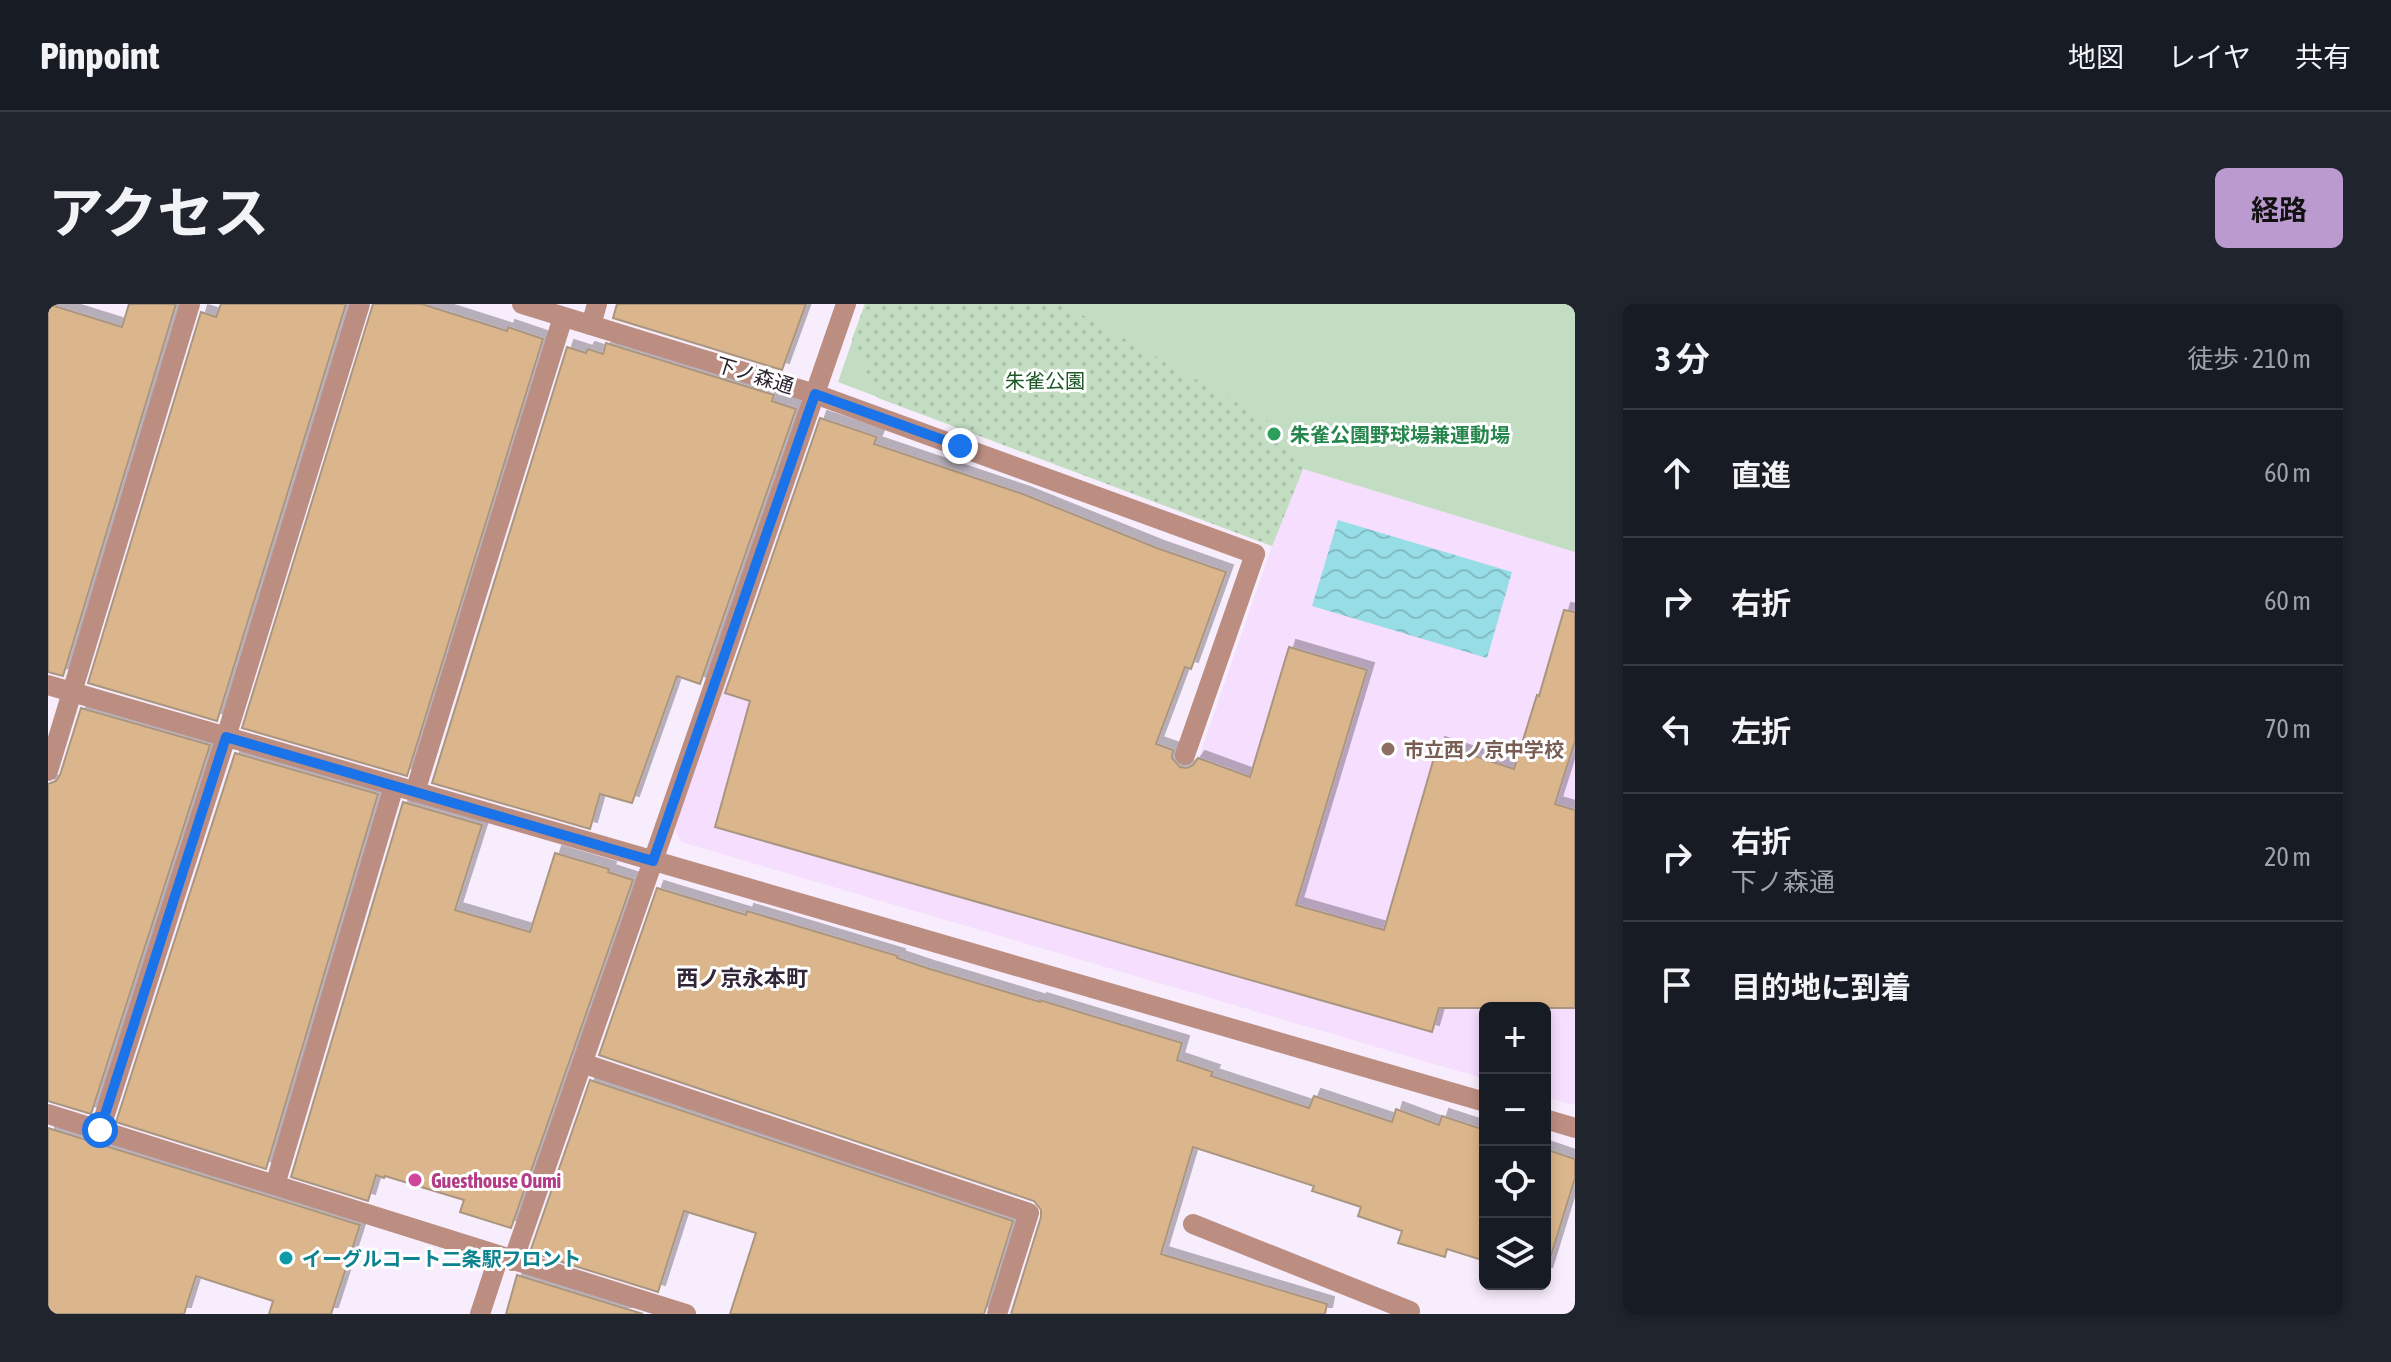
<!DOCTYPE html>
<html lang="ja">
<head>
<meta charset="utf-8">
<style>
  body { margin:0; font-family:"Asap Condensed","Noto Sans JP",sans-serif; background:#20242c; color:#f1f3f6 }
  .controls { position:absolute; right:24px; bottom:24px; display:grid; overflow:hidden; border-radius:12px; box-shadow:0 4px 12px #0003 }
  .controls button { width:72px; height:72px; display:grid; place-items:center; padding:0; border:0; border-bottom:2px solid #363941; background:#171b24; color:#f1f3f6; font:40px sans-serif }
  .stop { position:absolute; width:24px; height:24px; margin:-18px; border:6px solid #1a73e8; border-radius:50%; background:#fff }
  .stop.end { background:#1a73e8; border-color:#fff; box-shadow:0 2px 8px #0008 }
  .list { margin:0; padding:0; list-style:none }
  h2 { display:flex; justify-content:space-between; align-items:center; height:104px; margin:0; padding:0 32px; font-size:34px }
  h2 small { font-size:26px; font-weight:400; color:#9ea1a6 }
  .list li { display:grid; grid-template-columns:52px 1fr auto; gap:24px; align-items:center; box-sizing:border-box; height:128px; padding:0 32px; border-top:2px solid #363941 }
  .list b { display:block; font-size:30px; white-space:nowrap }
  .list p { margin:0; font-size:26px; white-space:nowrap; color:#9ea1a6 }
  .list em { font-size:26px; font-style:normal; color:#9ea1a6 }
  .icon { flex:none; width:44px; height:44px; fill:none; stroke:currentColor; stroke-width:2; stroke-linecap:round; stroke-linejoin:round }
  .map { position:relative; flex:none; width:1527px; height:1010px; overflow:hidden; border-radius:12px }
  header { display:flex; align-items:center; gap:48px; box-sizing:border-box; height:112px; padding:0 40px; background:#171b24; border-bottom:2px solid #363941 }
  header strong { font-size:38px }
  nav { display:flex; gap:44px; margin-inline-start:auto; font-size:28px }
  .intro { display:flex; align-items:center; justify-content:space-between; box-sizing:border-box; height:192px; padding:0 48px }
  h1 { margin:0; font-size:56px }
  .button { padding:20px 36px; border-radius:12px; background:#bb9acf; color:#111; font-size:28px; font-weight:700 }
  main { display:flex; gap:48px; padding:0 48px }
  aside { flex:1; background:#171b24; border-radius:12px; box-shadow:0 4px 12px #0003 }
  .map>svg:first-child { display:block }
</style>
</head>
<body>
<header>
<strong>Pinpoint</strong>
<nav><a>地図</a><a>レイヤ</a><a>共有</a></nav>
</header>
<div class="intro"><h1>アクセス</h1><a class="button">経路</a></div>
<main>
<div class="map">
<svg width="1527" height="1010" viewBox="0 0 1527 1010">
  <defs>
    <pattern id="park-dots" width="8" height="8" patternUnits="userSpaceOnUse" patternTransform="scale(2)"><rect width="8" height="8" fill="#c2ddc2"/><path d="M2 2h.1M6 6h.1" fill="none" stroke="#a7bda7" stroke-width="1.8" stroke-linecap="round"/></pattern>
    <pattern id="water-waves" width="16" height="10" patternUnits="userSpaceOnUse" patternTransform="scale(2)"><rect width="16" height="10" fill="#97dde5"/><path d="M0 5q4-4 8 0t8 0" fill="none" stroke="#82bdc5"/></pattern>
    <filter id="shadow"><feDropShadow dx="7" dy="-7" stdDeviation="0" flood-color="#0004"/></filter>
  </defs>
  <rect width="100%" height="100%" fill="#f8edfc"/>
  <path fill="#f6defe" d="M1255,165L1527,248V801L1497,793V704H1437V775L633,538L622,515L673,375L1121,540L1224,242Z"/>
  <path fill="#c2ddc2" d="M817,0H1527V248L1255,165L1224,242L790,78Z"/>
  <path fill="url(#park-dots)" d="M817,0H1015L1218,115L1255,165L1224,242L830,94L804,35Z"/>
  <path fill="url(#water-waves)" d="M1290,216L1464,268L1439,354L1264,302Z"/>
  <path fill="#dbb68c" stroke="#aa9680" stroke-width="2" filter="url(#shadow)" d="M0,0L74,23L81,0H128L15,372L0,368Z
    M173,0H298L169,417L40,379L153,8L168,13Z
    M325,0H374L459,27L460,23L495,35L359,472L194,424Z
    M569,0H758L734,66L565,14Z
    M558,39L726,91L724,97L748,105L652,380L629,372L584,499L552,490L542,525L384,479L519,43L538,49L540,45L555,50Z
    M772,114L829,133L826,140L975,190L1109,244L1178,268L1143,365L1137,363L1108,440L1125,446L1124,454L1132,463L1139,464L1145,461L1150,454L1202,473L1241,343L1319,366L1248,601L1336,626L1390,440L1466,465L1489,391L1491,392L1516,306L1527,308V437L1507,500L1527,506V704H1391L1384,728L667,523L702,397L677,389Z
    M33,404L162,441L43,810L0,797V480L8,477L12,471Z
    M187,449L330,490L218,865L68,818Z
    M355,498L434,521L407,606L482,628L507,549L561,565L560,568L585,576L463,924L412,908L416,896L337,872L336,874L328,871L320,897L243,873Z
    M609,584L698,611L699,607L850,652L849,654L879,664L992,698V696L1028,707L1134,739L1129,756L1165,768L1163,772L1261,804L1266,792L1344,818L1348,805L1391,821L1394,812L1437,826V957L1399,945L1397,953L1350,939L1354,927L1310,912L1313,903L1264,887L1266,882L1145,843L1113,950L1279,1000L1277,1010H963L993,913V906L986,897L551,751Z
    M542,776L965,917L936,1010H682L708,929L636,907L610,988L482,948Z
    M0,824L312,921L283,1010H221L225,997L148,972L136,1010H0Z
    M1497,845L1527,855V874L1497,971Z
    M469,971L595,1010H458Z"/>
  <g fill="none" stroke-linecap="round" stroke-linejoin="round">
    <path stroke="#bc8e82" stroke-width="20" d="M543,21L549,0
      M1137,451L1207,250
      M0,467L142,0
      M534,759L981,909L949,1010
      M52,826L178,433L312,0
      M227,881L346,482
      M1145,920L1362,1007L1361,1010
      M465,957L605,557
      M432,1010L451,952"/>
    <path stroke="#bc8e82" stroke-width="20" d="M474,0L767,90L1207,250
      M0,381L1437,798
      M367,488L515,13
      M605,557L798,0
      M0,810L638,1010
      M1497,815L1527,824"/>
  </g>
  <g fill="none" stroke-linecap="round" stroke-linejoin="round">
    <path stroke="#1a73e8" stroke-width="10" d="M52,826L178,433L605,557L767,90L912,142"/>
  </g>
  <circle fill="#2e9e5b" stroke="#fff" stroke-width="3" cx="1226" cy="130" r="8"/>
  <circle fill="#8d6e63" stroke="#fff" stroke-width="3" cx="1340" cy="445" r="8"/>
  <circle fill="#d1479c" stroke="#fff" stroke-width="3" cx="367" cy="876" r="8"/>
  <circle fill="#0f9aa8" stroke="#fff" stroke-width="3" cx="238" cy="954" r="8"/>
  <g text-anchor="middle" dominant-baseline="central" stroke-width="6" stroke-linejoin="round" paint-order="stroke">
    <g font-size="20" fill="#2a222c" stroke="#fff">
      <text transform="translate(707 71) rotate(17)">下ノ森通</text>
    </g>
    <g font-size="20" fill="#1d5725" stroke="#fff">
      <text x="997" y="76">朱雀公園</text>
    </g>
    <g font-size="20" font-weight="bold" fill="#27864d" stroke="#fff" text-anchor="start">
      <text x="1242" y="130">朱雀公園野球場兼運動場</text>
    </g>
    <g font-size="20" font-weight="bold" fill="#785e54" stroke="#fff" text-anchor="start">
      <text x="1356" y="445">市立西ノ京中学校</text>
    </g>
    <g font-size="20" font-weight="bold" fill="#b23c85" stroke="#fff" text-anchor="start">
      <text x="383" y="876">Guesthouse Oumi</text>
    </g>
    <g font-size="20" font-weight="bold" fill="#0d838f" stroke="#fff" text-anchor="start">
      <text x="254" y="954">イーグルコート二条駅フロント</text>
    </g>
    <g font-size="22" font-weight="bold" fill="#332538" stroke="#fff">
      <text x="694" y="674">西ノ京永本町</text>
    </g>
  </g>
</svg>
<div class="controls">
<button>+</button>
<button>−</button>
<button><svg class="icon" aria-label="locate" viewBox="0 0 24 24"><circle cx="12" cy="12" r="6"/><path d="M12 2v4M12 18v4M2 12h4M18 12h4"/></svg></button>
<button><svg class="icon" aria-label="layers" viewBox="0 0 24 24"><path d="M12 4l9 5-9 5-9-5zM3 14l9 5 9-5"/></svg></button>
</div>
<div class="stop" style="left:52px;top:826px"></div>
<div class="stop end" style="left:912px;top:142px"></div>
</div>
<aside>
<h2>3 分<small>徒歩 · 210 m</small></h2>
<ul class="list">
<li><svg class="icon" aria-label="ahead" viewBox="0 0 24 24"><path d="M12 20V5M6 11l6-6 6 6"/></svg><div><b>直進</b></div><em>60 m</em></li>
<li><svg class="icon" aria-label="right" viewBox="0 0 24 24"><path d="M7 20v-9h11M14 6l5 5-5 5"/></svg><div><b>右折</b></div><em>60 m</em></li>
<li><svg class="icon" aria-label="left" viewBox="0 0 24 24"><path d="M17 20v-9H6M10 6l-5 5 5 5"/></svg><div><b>左折</b></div><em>70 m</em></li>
<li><svg class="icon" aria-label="right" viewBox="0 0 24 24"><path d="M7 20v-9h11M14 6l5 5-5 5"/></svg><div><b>右折</b><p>下ノ森通</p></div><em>20 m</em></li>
<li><svg class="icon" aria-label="arrive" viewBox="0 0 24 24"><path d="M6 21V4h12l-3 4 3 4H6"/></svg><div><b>目的地に到着</b></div></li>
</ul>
</aside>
</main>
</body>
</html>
